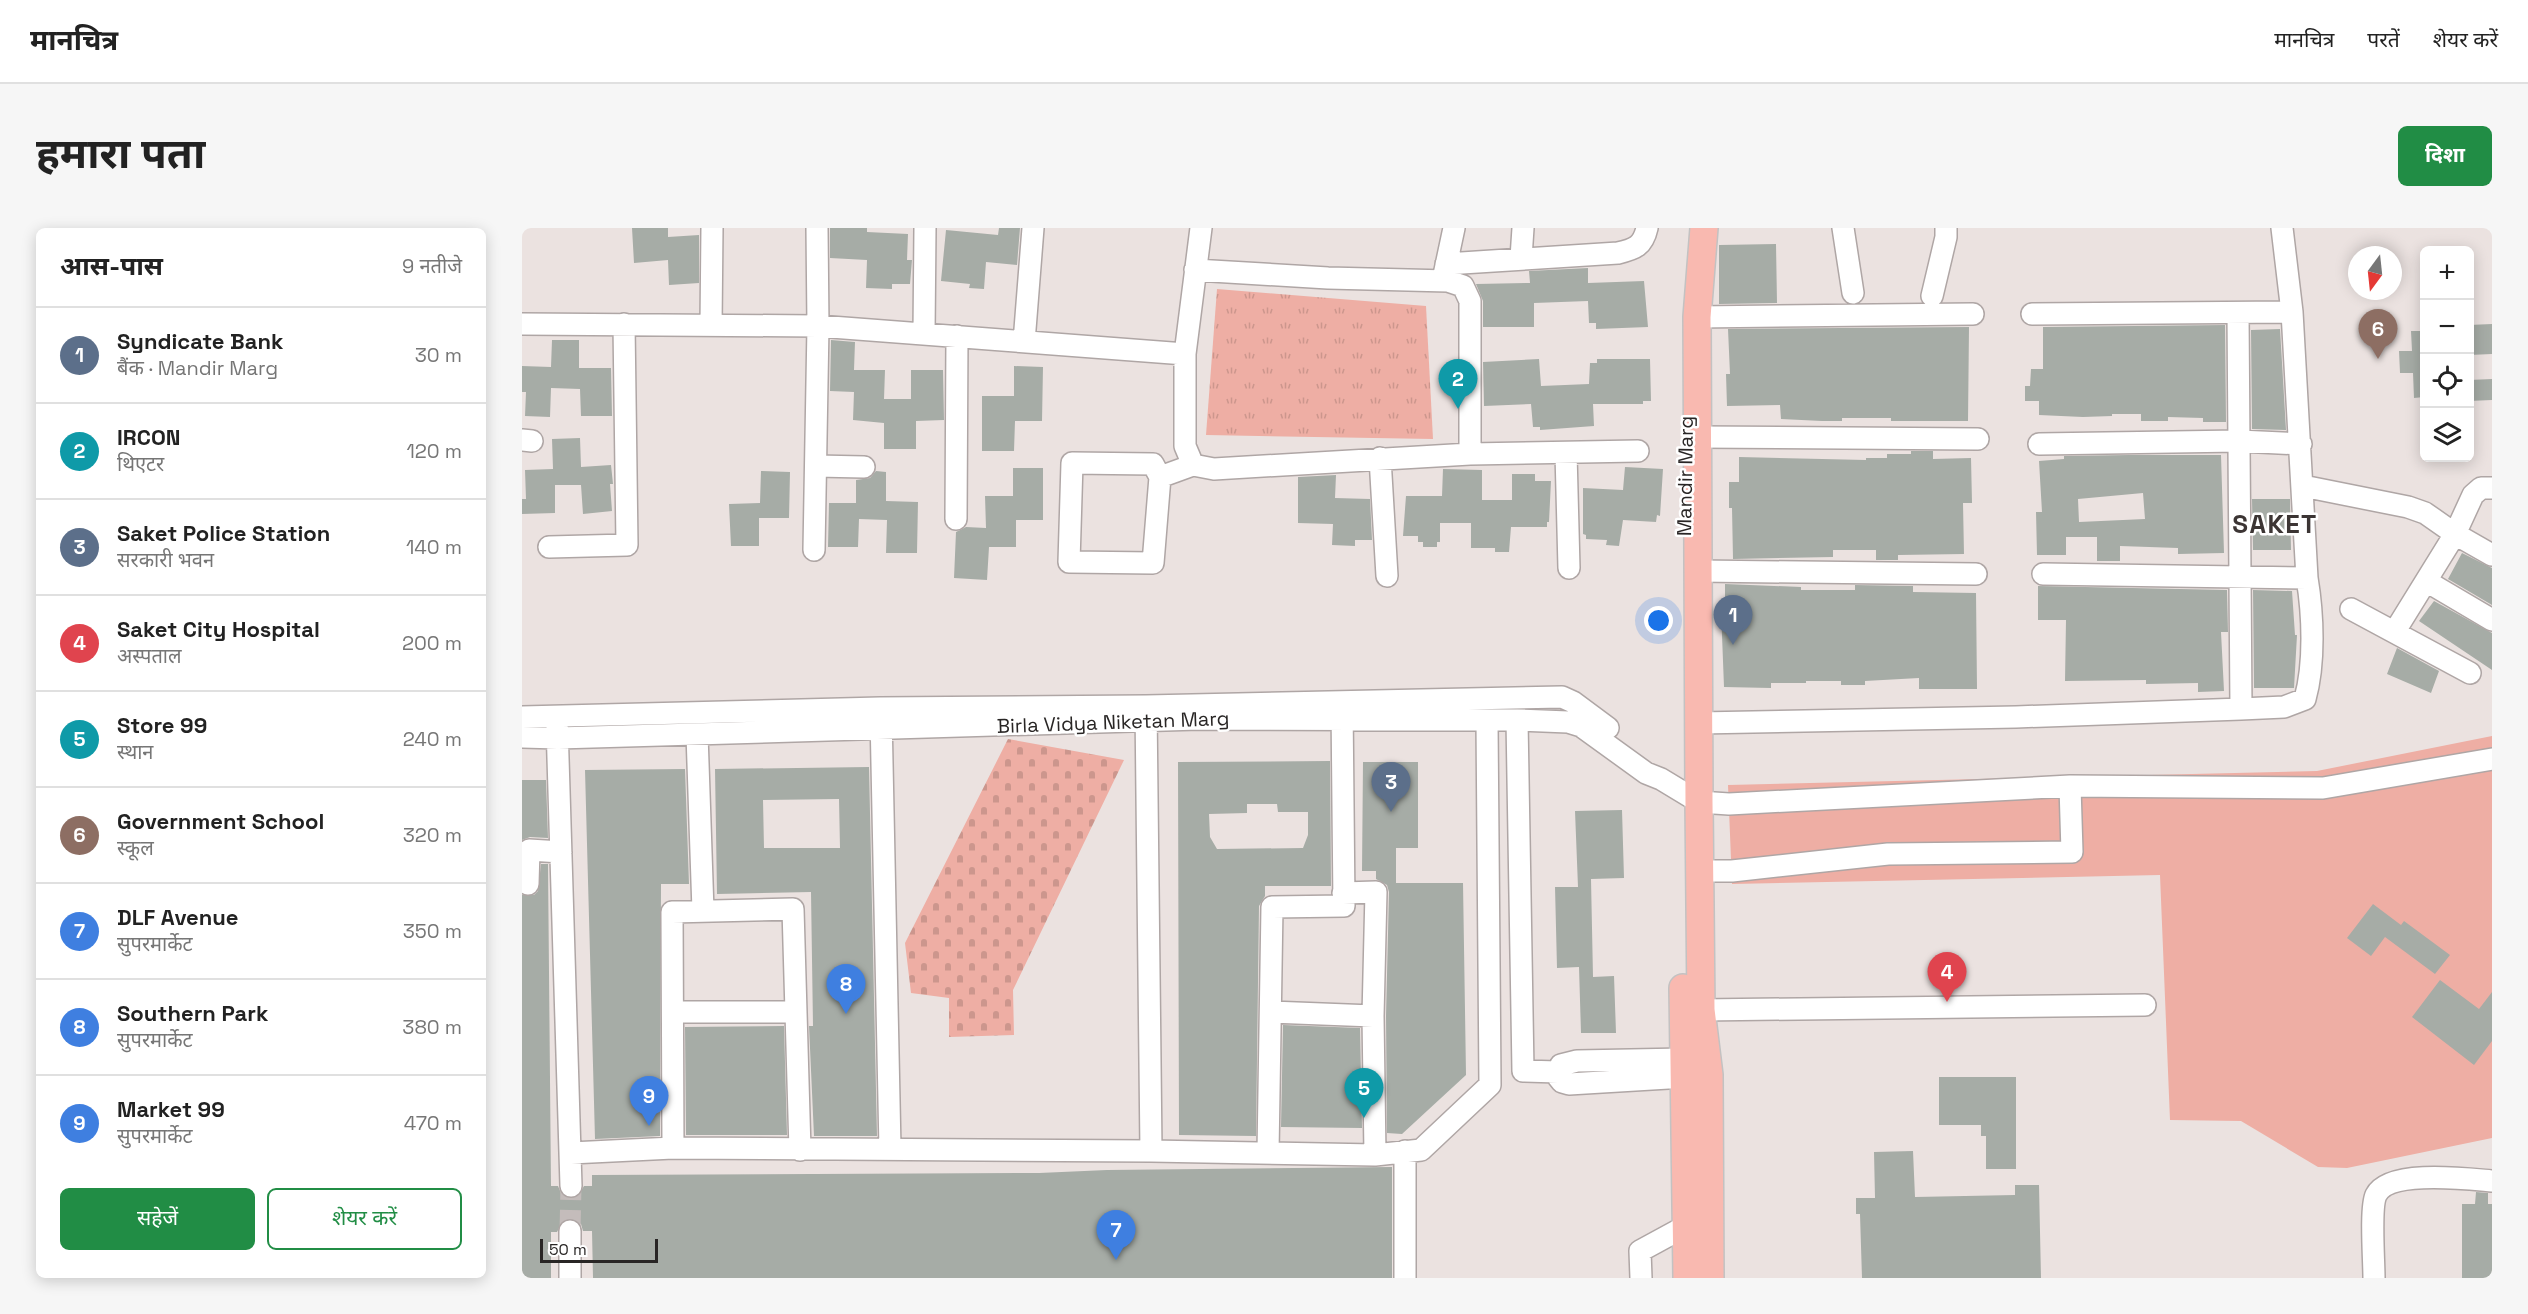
<!DOCTYPE html>
<html lang="hi">
<head>
<meta charset="utf-8">
<style>
  body { margin:0; font-family:"Space Grotesk","Noto Sans Devanagari",sans-serif; background:#f6f6f6; color:#222 }
  .controls { position:absolute; right:18px; top:18px; display:grid; overflow:hidden; border-radius:9px; box-shadow:0 3px 15px #0003 }
  .controls button { width:54px; height:54px; display:grid; place-items:center; padding:0; border:0; border-bottom:2px solid #e0e0e0; background:#fff; color:#222; font:30px sans-serif }
  .compass { position:absolute; left:1826px; top:18px; width:54px; height:54px; border-radius:50%; background:#fff; box-shadow:0 3px 15px #0003; rotate:195deg }
  .scale { position:absolute; left:18px; bottom:15px; width:118px; box-sizing:border-box; padding-left:6px; border:3px solid #292625; border-top:0; font-size:16px; line-height:21px; white-space:nowrap; color:#292625; -webkit-text-stroke:4px #fff; paint-order:stroke }
  .you { position:absolute; left:1137px; top:393px; width:21px; height:21px; margin:-15px; border:4px solid #fff; border-radius:50%; background:#1a73e8; box-shadow:0 0 0 9px #1a73e833 }
  .badge { display:grid; place-items:center; width:39px; height:39px; border-radius:50%; background:#218d45; color:#fff; font-size:20px; font-weight:700 }
  .pin { position:absolute; translate:-50% -50px; filter:drop-shadow(0 2px 3px #0008) }
  .pin::after { content:''; position:absolute; top:32px; width:21px; height:18px; background:inherit; clip-path:polygon(0 0,100% 0,50% 100%) }
  .list { margin:0; padding:0; list-style:none }
  h2 { display:flex; justify-content:space-between; align-items:center; height:78px; margin:0; padding:0 24px; font-size:26px }
  h2 small { font-size:20px; font-weight:400; color:#767676 }
  .list li { display:grid; grid-template-columns:39px 1fr auto; gap:18px; align-items:center; box-sizing:border-box; height:96px; padding:0 24px; border-top:2px solid #e0e0e0 }
  .list b { display:block; font-size:22px; white-space:nowrap }
  .list p { margin:0; font-size:20px; white-space:nowrap; color:#767676 }
  .list em { font-size:20px; font-style:normal; color:#767676 }
  .actions { display:flex; gap:12px; padding:18px 24px }
  .actions a { flex:1; padding:14px 0; border:2px solid #218d45; border-radius:9px; text-align:center; font-size:21px; color:#218d45 }
  .actions .main { background:#218d45; color:#fff }
  .icon { flex:none; width:33px; height:33px; fill:none; stroke:currentColor; stroke-width:2; stroke-linecap:round; stroke-linejoin:round }
  .map { position:relative; flex:none; width:1970px; height:1050px; overflow:hidden; border-radius:9px }
  header { display:flex; align-items:center; gap:36px; box-sizing:border-box; height:84px; padding:0 30px; background:#fff; border-bottom:2px solid #e0e0e0 }
  header strong { font-size:28px }
  nav { display:flex; gap:33px; margin-inline-start:auto; font-size:21px }
  .intro { display:flex; align-items:center; justify-content:space-between; box-sizing:border-box; height:144px; padding:0 36px }
  h1 { margin:0; font-size:42px }
  .button { padding:15px 27px; border-radius:9px; background:#218d45; color:#fff; font-size:21px; font-weight:700 }
  main { display:flex; gap:36px; padding:0 36px }
  aside { flex:1; background:#fff; border-radius:9px; box-shadow:0 3px 15px #0003 }
  .map>svg:first-child { display:block }
</style>
</head>
<body>
<header>
<strong>मानचित्र</strong>
<nav><a>मानचित्र</a><a>परतें</a><a>शेयर करें</a></nav>
</header>
<div class="intro"><h1>हमारा पता</h1><a class="button">दिशा</a></div>
<main>
<aside>
<h2>आस-पास<small>9 नतीजे</small></h2>
<ul class="list">
<li><span class="badge" style="background:#5c6f8a">1</span><div><b>Syndicate Bank</b><p>बैंक · Mandir Marg</p></div><em>30 m</em></li>
<li><span class="badge" style="background:#0f9aa8">2</span><div><b>IRCON</b><p>थिएटर</p></div><em>120 m</em></li>
<li><span class="badge" style="background:#5c6f8a">3</span><div><b>Saket Police Station</b><p>सरकारी भवन</p></div><em>140 m</em></li>
<li><span class="badge" style="background:#e0444e">4</span><div><b>Saket City Hospital</b><p>अस्पताल</p></div><em>200 m</em></li>
<li><span class="badge" style="background:#0f9aa8">5</span><div><b>Store 99</b><p>स्थान</p></div><em>240 m</em></li>
<li><span class="badge" style="background:#8d6e63">6</span><div><b>Government School</b><p>स्कूल</p></div><em>320 m</em></li>
<li><span class="badge" style="background:#3f7fe0">7</span><div><b>DLF Avenue</b><p>सुपरमार्केट</p></div><em>350 m</em></li>
<li><span class="badge" style="background:#3f7fe0">8</span><div><b>Southern Park</b><p>सुपरमार्केट</p></div><em>380 m</em></li>
<li><span class="badge" style="background:#3f7fe0">9</span><div><b>Market 99</b><p>सुपरमार्केट</p></div><em>470 m</em></li>
</ul>
<div class="actions"><a class="main">सहेजें</a><a>शेयर करें</a></div>
</aside>
<div class="map">
<svg width="1970" height="1050" viewBox="0 0 1970 1050">
  <defs>
    <pattern id="cemetery-stones" width="16" height="16" patternUnits="userSpaceOnUse" patternTransform="scale(1.5)"><rect width="16" height="16" fill="#eeaea4"/><path d="M2 7V4a2 2 0 0 1 4 0v3zM10 15v-3a2 2 0 0 1 4 0v3z" fill="#cc968d"/></pattern>
    <pattern id="park-tufts" width="24" height="20" patternUnits="userSpaceOnUse" patternTransform="scale(1.5)"><rect width="24" height="20" fill="#eeaea4"/><path d="M3 7l-1-3M5 7V3M7 7l1-3M15 17l-1-3M17 17v-4M19 17l1-3" fill="none" stroke="#cc968d"/></pattern>
  </defs>
  <rect width="100%" height="100%" fill="#ebe2e0"/>
  <path fill="url(#cemetery-stones)" d="M486,511L602,532L491,762L492,807L427,809V770L389,765L383,715Z"/>
  <path fill="url(#park-tufts)" d="M695,61L904,78L911,211L684,207Z"/>
  <path fill="#eeaea4" d="M1970,508V910L1825,940L1796,939L1719,893L1648,892L1638,647L1210,656L1206,557L1795,543Z"/>
  <path fill="#a6aca6" fill-rule="evenodd" d="M110,0H146V9L177,7V55L147,57L146,32L112,35Z
    M308,0H345V4L386,6L385,32H390L388,56H370V61L344,60L345,32L308,30Z
    M477,0H498L495,37L464,34L462,61L447,60L448,56L419,53L424,2L476,7Z
    M1254,16L1255,75L1197,76V17Z
    M1066,40V55L1122,53L1126,99L1074,101V95H1067L1066,73L1012,75V99H961V73L954,56L1008,55L1007,43Z
    M1970,96V126L1947,127V97Z
    M1703,97L1704,194H1681V190L1646,189V193H1619V186H1590V188L1561,189L1517,187V173H1503V158H1508L1509,141H1521V99Z
    M1447,99L1446,193H1369V190H1320V193H1300L1259,191L1258,177L1205,178L1204,146H1208L1206,101Z
    M1758,101L1764,202L1730,201L1729,102Z
    M1889,103H1902V169L1892,170L1891,145H1878L1877,123H1890Z
    M30,112H57V140H89L90,188H59L58,161L29,160L28,189L3,188L4,164H0V138L29,139Z
    M309,112L333,114L332,142H363L362,171H389V142H421L422,192L394,193V221H362V195L331,192L332,164L308,163Z
    M1017,131L1019,158L1067,156L1068,135H1075V131H1128L1129,173H1121V176H1071L1072,198L1018,202V199H1011L1009,176L962,178L961,134Z
    M492,138L521,139L520,193H493L492,223H460V168H492Z
    M1970,151V172L1947,173V152Z
    M58,210L59,239L89,237L91,256H88L90,283L61,286L59,257H33V285L0,286V271H4L3,242L31,241L30,211Z
    M1389,223H1411V231L1449,230L1450,275H1441L1442,326L1376,327V332H1354V322H1311V329L1211,331L1210,280H1207V254H1217V229L1344,232V230H1365V226H1389Z
    M1607,227H1699L1702,325L1656,326V320L1598,318V333H1575V309H1544V327H1515L1514,284H1520L1517,233L1542,231V228ZM1621,265L1623,291L1557,294L1556,271Z
    M1103,239L1141,241L1138,288L1135,287L1134,294L1101,292L1097,318L1084,317L1085,312L1064,311V307L1061,306V260L1101,262Z
    M491,240H521V292H494V319H467L465,352L432,350L434,304L444,299L464,300L463,268H491Z
    M921,241L960,242V272H990V246H1013V253H1029L1027,294H1025V299H989L987,324H973V320H949V295H918V314H915V319H901V314H896V308H881L884,268H920Z
    M239,243L268,244L267,290H237V318H209L207,276L238,275Z
    M354,243L364,244V273L396,274L395,325H364L365,292L337,291L336,319H306L307,275H334V252L348,250Z
    M814,247L813,270L848,271L850,312H833V318L810,317L811,296L776,295V249Z
    M1730,271H1768L1769,322H1731Z
    M1940,325L1970,340V377L1926,351Z
    M1203,356L1279,359V362H1333V357L1391,358V364L1454,365L1455,461H1397V450L1343,453V457H1319V453H1284V455H1249V460L1202,459L1199,381H1203Z
    M1516,358L1705,362L1706,404H1699L1702,463L1676,464V455L1624,456V452L1543,453L1544,392H1516Z
    M1731,362L1770,363L1773,407H1775L1772,460H1732Z
    M1912,373L1970,405V442L1897,393Z
    M1875,420L1917,443L1909,465L1865,446Z
    M808,533L809,658H743V668L737,678L734,908L657,907L656,534ZM725,576H755L756,584H786V607L781,620L695,621L688,609L687,586L725,585Z
    M841,534H896V620H874V655H941L944,847L880,906L865,905L864,788L867,664L865,657L854,651V643H840Z
    M347,539L355,908H292L287,798H291L289,664L195,666L193,541ZM317,571L318,620H242L241,572Z
    M163,541L167,656H139L138,908L73,911L63,542Z
    M0,552H24L26,610L8,609L0,612Z
    M1100,582L1102,650L1069,651L1071,749L1092,748L1094,805H1059L1057,739L1035,740L1033,659H1056L1053,583Z
    M19,636H26L29,958H36L39,965L44,969H55L62,958H70V947L517,945L585,942L870,939V1050H71L70,1003H61L59,996L49,990L41,992L35,1004H29V1050H0V667H12L16,663Z
    M1851,676L1879,697L1882,693L1928,727L1913,746L1863,709L1849,728L1825,710Z
    M1918,752L1957,781L1970,764V813L1952,837L1890,789Z
    M761,797L838,800L840,900L759,899Z
    M262,798L265,907H164L163,799Z
    M1417,849H1494V941H1464V908H1459V897H1417Z
    M1391,923L1393,969L1493,967V957H1517L1519,1050H1340L1338,986H1334V970H1353L1352,924Z
    M1954,964L1966,965V976H1970V1050H1940V976H1953Z"/>
  <g fill="none" stroke-linecap="round" stroke-linejoin="round">
    <path stroke="#c4bcbb" stroke-width="21" stroke-dasharray="21 10" stroke-linecap="butt" d="M48,1003L49,958"/>
    <defs>
      <path id="minor" d="M1321,0L1331,65
        M999,30L1001,0
        M924,36L1096,25C1113,21 1121,18 1125,0
        M922,47L932,0
        M1410,68L1424,9V0
        M1716,85L1719,481
        M1510,86L1770,84
        M1175,89L1451,86
        M0,96L296,98L663,126
        M189,97L190,0
        M402,106L403,0
        M502,114L511,0
        M1175,209L1456,211
        M0,212L10,213
        M1517,216L1717,213L1779,216
        M1044,225L1047,340
        M948,226L1116,223
        M858,230L865,348
        M671,237L663,218V126L679,0
        M294,238L342,239
        M638,249L631,335L547,334L550,235L631,236L638,249L671,237L692,241L948,226V73L941,58L926,53L806,50L673,42
        M1781,258L1886,279L1903,285L1933,306L1970,327
        M434,291L435,108
        M27,319L105,317L102,96
        M292,322L296,98L295,0
        M1176,343L1454,346
        M1521,346L1785,350
        M1904,353L1970,392
        M1829,381L1948,445
        M1873,403L1933,306L1951,267L1959,260H1970
        M624,479L629,923
        M359,487L368,921
        M0,489L358,480L624,478L1040,469L1051,474L1086,500
        M995,492L1001,843L1036,844
        M1177,495L1494,489L1719,481L1762,479L1783,471C1793,435 1791,386 1785,350L1770,84L1760,0
        M35,497L49,958
        M175,506L181,683
        M0,509L36,510L677,491L995,492L1046,494L1059,498L1124,545L1139,551L1177,574L1207,576L1548,558L1550,624L1366,626L1210,643H1178
        M1548,558L1801,560L1970,531
        M6,656L7,622L39,624
        M821,665L854,664L851,788L853,927
        M1179,782L1623,777
        M151,784H274
        M749,784L851,788
        M1162,831L1055,833L1039,837L1036,849L1040,854L1047,856L1163,849
        M151,920L150,684L271,681L278,922
        M49,925L151,920L629,923L853,927L899,922L968,857L965,493
        M746,925L750,679L822,678L820,476
        M48,1050V1003
        M883,1050V923
        M1119,1050L1118,1023L1164,998
        M1852,1050C1852,1032 1848,980 1854,967C1867,941 1946,951 1970,953"/>
      <path id="major" d="M1182,0L1175,89L1177,574L1179,782L1187,847L1188,1050
        M1161,760L1165,1050"/>
    </defs>
    <use href="#minor" stroke="#afa6a5" stroke-width="24"/>
    <use href="#major" stroke="#c3c2c2" stroke-width="30"/>
    <use href="#minor" stroke="#fff" stroke-width="21"/>
    <use href="#major" stroke="#f9b9b0" stroke-width="27"/>
  </g>
  <g text-anchor="middle" dominant-baseline="central" stroke-width="5" stroke-linejoin="round" paint-order="stroke">
    <g font-size="20" fill="#292625" stroke="#fff">
      <text transform="translate(1163 248) rotate(-89)">Mandir Marg</text>
      <text transform="translate(591 494) rotate(-2)">Birla Vidya Niketan Marg</text>
    </g>
    <g font-size="26" font-weight="bold" letter-spacing="1.5" fill="#3c3534" stroke="#fff">
      <text x="1753" y="296">SAKET</text>
    </g>
  </g>
</svg>
<div class="controls">
<button>+</button>
<button>−</button>
<button><svg class="icon" aria-label="locate" viewBox="0 0 24 24"><circle cx="12" cy="12" r="6"/><path d="M12 2v4M12 18v4M2 12h4M18 12h4"/></svg></button>
<button><svg class="icon" aria-label="layers" viewBox="0 0 24 24"><path d="M12 4l9 5-9 5-9-5zM3 14l9 5 9-5"/></svg></button>
</div>
<svg class="compass" viewBox="-18 -18 36 36"><path d="M0-13l5 13h-10z" fill="#e53935"/><path d="M0 13l5-13h-10z" fill="#767676"/></svg>
<div class="scale">50 m</div>
<div class="you"></div>
<div class="pin badge" style="left:1211px;top:417px;background:#5c6f8a">1</div>
<div class="pin badge" style="left:936px;top:181px;background:#0f9aa8">2</div>
<div class="pin badge" style="left:869px;top:584px;background:#5c6f8a">3</div>
<div class="pin badge" style="left:1425px;top:774px;background:#e0444e">4</div>
<div class="pin badge" style="left:842px;top:890px;background:#0f9aa8">5</div>
<div class="pin badge" style="left:1856px;top:131px;background:#8d6e63">6</div>
<div class="pin badge" style="left:594px;top:1032px;background:#3f7fe0">7</div>
<div class="pin badge" style="left:324px;top:786px;background:#3f7fe0">8</div>
<div class="pin badge" style="left:127px;top:898px;background:#3f7fe0">9</div>
</div>
</main>
</body>
</html>
